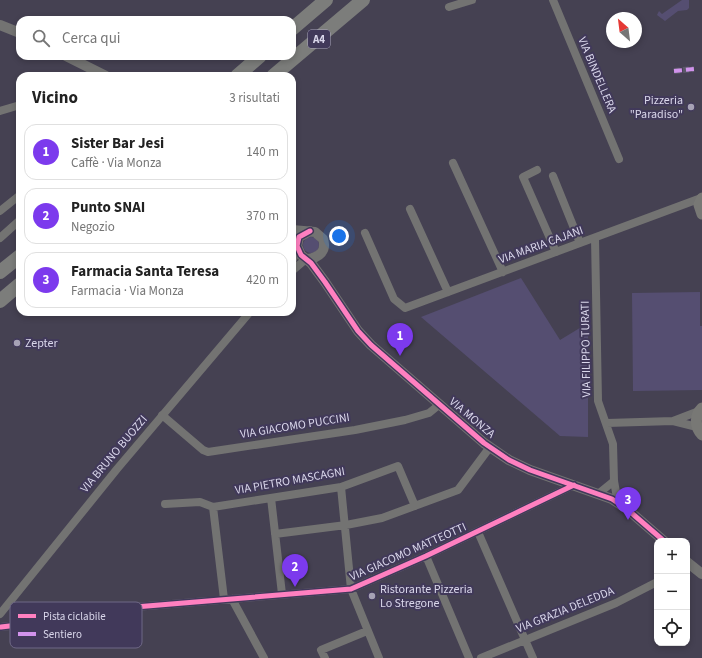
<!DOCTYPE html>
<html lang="it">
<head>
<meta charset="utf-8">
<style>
  body { margin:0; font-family:"Source Sans 3",sans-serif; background:#f6f6f6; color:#222 }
  .controls { position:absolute; right:12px; bottom:12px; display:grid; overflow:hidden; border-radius:8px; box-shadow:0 2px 6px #0003 }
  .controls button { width:36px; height:36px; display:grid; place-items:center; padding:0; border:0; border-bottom:1px solid #e0e0e0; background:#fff; color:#222; font:20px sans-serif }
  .compass { position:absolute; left:606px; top:12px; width:36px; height:36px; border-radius:50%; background:#fff; box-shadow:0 2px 6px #0003; rotate:332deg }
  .you { position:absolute; left:339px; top:236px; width:14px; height:14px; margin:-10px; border:3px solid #fff; border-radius:50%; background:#1a73e8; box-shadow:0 0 0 6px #1a73e833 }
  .badge { display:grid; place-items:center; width:26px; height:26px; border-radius:50%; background:#7c3aed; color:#fff; font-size:13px; font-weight:700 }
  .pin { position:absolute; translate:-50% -33px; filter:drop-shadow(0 1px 2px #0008) }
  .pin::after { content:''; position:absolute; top:21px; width:14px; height:12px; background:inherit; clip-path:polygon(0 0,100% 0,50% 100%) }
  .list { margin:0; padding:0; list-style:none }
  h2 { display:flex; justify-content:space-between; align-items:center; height:52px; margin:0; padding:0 16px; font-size:17px }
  h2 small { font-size:13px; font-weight:400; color:#767676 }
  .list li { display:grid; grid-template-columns:26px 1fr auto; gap:12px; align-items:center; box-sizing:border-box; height:56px; margin:0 8px 8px; padding:0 8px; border:1px solid #e0e0e0; border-radius:12px }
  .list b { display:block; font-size:15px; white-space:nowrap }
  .list p { margin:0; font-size:13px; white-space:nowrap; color:#767676 }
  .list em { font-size:13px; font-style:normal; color:#767676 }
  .icon { flex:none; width:22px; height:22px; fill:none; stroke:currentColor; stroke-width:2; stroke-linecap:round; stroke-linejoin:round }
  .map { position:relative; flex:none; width:702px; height:658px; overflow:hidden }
  .search { position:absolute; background:#fff; box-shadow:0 2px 6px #0003; left:16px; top:16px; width:280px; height:44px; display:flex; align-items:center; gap:10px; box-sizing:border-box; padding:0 14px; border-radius:12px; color:#767676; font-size:15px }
  .panel { position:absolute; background:#fff; box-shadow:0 2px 6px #0003; left:16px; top:72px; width:280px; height:244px; border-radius:12px }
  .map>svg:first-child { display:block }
</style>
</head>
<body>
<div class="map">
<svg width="702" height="658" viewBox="0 0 702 658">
  <rect width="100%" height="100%" fill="#454152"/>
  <path fill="#554e71" d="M682,0H689V8L687,10L678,11L665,21L657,15L659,11L662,14Z
    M303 245a8 8 0 1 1 16 0a8 8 0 1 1-16 0Z
    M521,278L560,340L588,323V437L560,436L421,317Z
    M700,292V326H702V390L633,391L632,293Z"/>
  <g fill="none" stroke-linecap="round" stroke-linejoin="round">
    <path stroke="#5b5869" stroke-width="6" stroke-dasharray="6 3" stroke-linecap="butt" d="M674,71L694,69"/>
    <path stroke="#737372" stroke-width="8" d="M553,0L619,159
      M449,7L472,0
      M0,111L20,105
      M453,163L503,272
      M537,170L523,177L556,252
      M553,176L580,243
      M410,209L448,292
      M0,211L20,195
      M365,233L394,299L405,308L701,198
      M0,238L20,220
      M595,238L598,401L613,444L614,481L618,503
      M292,262L297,249
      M292,271L306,259
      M162,415L203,450L208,452L355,430L405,420L429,413L440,404
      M673,421L697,427
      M607,423L673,421L699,411
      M341,487L351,589L379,658
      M598,494L614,481
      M271,498L282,594
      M165,504L200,502L213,507L341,487L398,466L415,506
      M213,507L224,599
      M478,532L533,658
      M275,534L346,525L382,518L458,490L490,447
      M426,556L469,658
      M232,599L264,658
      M0,614L117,469L250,312
      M1,627L18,625L123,608L351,589L426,556L574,485
      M325,658L321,650L367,631
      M481,658L616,603L657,582"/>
    <path stroke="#737372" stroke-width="10" d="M0,25L20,33
      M66,56L106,76
      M292,230L315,232L323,239C327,251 319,258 307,259
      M310,231L299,237L297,246L301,255L311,263L325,282L358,331L371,345L484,443L509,460L530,470L612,499L627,509L664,541
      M687,562L702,574"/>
    <path stroke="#787875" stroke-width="11" d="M702,198L699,205L702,214
      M702,408C694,416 695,427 702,435"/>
    <path stroke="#7c7d7b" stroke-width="14" d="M292,29L326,0
      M237,76L260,56
      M273,76L363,0
      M0,272L20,256
      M0,301L20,284"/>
    <path stroke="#d193ec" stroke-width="4" stroke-dasharray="8 4" stroke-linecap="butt" d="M674,71L694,69"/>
    <defs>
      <path id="cycleway" d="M310,231L299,237L297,246L301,255L311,263L325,282L358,331L371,345L484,443L509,460L530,470L612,499L627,509L664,541
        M1,627L18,625L123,608L351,589L426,556L574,485"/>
    </defs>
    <use href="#cycleway" stroke="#41395a" stroke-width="8"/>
    <use href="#cycleway" stroke="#ff80c0" stroke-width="5"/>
  </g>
  <g fill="#a6a2b5" stroke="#41395a" stroke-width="1.5">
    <circle cx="691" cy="107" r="4"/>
    <circle cx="17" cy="343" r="4"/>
    <circle cx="372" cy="596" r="4"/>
  </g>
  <g text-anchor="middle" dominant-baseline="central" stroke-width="4" stroke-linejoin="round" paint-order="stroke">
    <rect fill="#41395a" stroke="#aca8c0" stroke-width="1" x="308" y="30" width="22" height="18" rx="3"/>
    <g font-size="11" font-weight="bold" fill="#dad7eb">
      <text x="319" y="39">A4</text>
    </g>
    <g font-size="12" fill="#dad7eb" stroke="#41395a">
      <text transform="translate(597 75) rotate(67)">VIA BINDELLERA</text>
      <text transform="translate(541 245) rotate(-20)">VIA MARIA CAJANI</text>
      <text transform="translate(586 349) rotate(-91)">VIA FILIPPO TURATI</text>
      <text transform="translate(472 418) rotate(40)">VIA MONZA</text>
      <text transform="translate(295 426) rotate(-9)">VIA GIACOMO PUCCINI</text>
      <text transform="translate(114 454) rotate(-50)">VIA BRUNO BUOZZI</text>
      <text transform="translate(290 481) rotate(-10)">VIA PIETRO MASCAGNI</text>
      <text transform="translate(408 552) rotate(-24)">VIA GIACOMO MATTEOTTI</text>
      <text transform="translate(565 610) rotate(-22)">VIA GRAZIA DELEDDA</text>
    </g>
    <g font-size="12" fill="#dad7eb" stroke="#41395a" text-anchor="start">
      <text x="683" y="100" text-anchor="end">Pizzeria<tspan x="683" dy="14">"Paradiso"</tspan></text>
      <text x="25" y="343">Zepter</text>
      <text x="380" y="589">Ristorante Pizzeria<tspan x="380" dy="14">Lo Stregone</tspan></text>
    </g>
  </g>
  <rect x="10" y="602" width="132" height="46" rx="6" fill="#41395a" stroke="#6f6886" stroke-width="1"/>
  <rect x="18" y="614" width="18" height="4" fill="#ff80c0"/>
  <rect x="18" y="632" width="18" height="4" fill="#d193ec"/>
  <g font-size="11" fill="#dad7eb">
    <text x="43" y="620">Pista ciclabile</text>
    <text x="43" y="638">Sentiero</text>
  </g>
</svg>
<div class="controls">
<button>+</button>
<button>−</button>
<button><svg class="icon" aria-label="locate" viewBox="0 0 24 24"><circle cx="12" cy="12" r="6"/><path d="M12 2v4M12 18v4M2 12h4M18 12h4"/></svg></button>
</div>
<svg class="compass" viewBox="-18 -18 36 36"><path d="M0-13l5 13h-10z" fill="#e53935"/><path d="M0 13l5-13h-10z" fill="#767676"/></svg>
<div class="you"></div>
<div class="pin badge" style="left:400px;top:356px">1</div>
<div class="pin badge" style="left:295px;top:587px">2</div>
<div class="pin badge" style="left:628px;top:520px">3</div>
<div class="search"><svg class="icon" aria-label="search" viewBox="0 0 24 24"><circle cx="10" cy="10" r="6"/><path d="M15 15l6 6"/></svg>Cerca qui</div>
<section class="panel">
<h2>Vicino<small>3 risultati</small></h2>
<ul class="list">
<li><span class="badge">1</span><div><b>Sister Bar Jesi</b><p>Caffè · Via Monza</p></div><em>140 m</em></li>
<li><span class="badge">2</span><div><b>Punto SNAI</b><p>Negozio</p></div><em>370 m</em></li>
<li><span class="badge">3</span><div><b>Farmacia Santa Teresa</b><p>Farmacia · Via Monza</p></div><em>420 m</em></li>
</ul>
</section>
</div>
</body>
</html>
